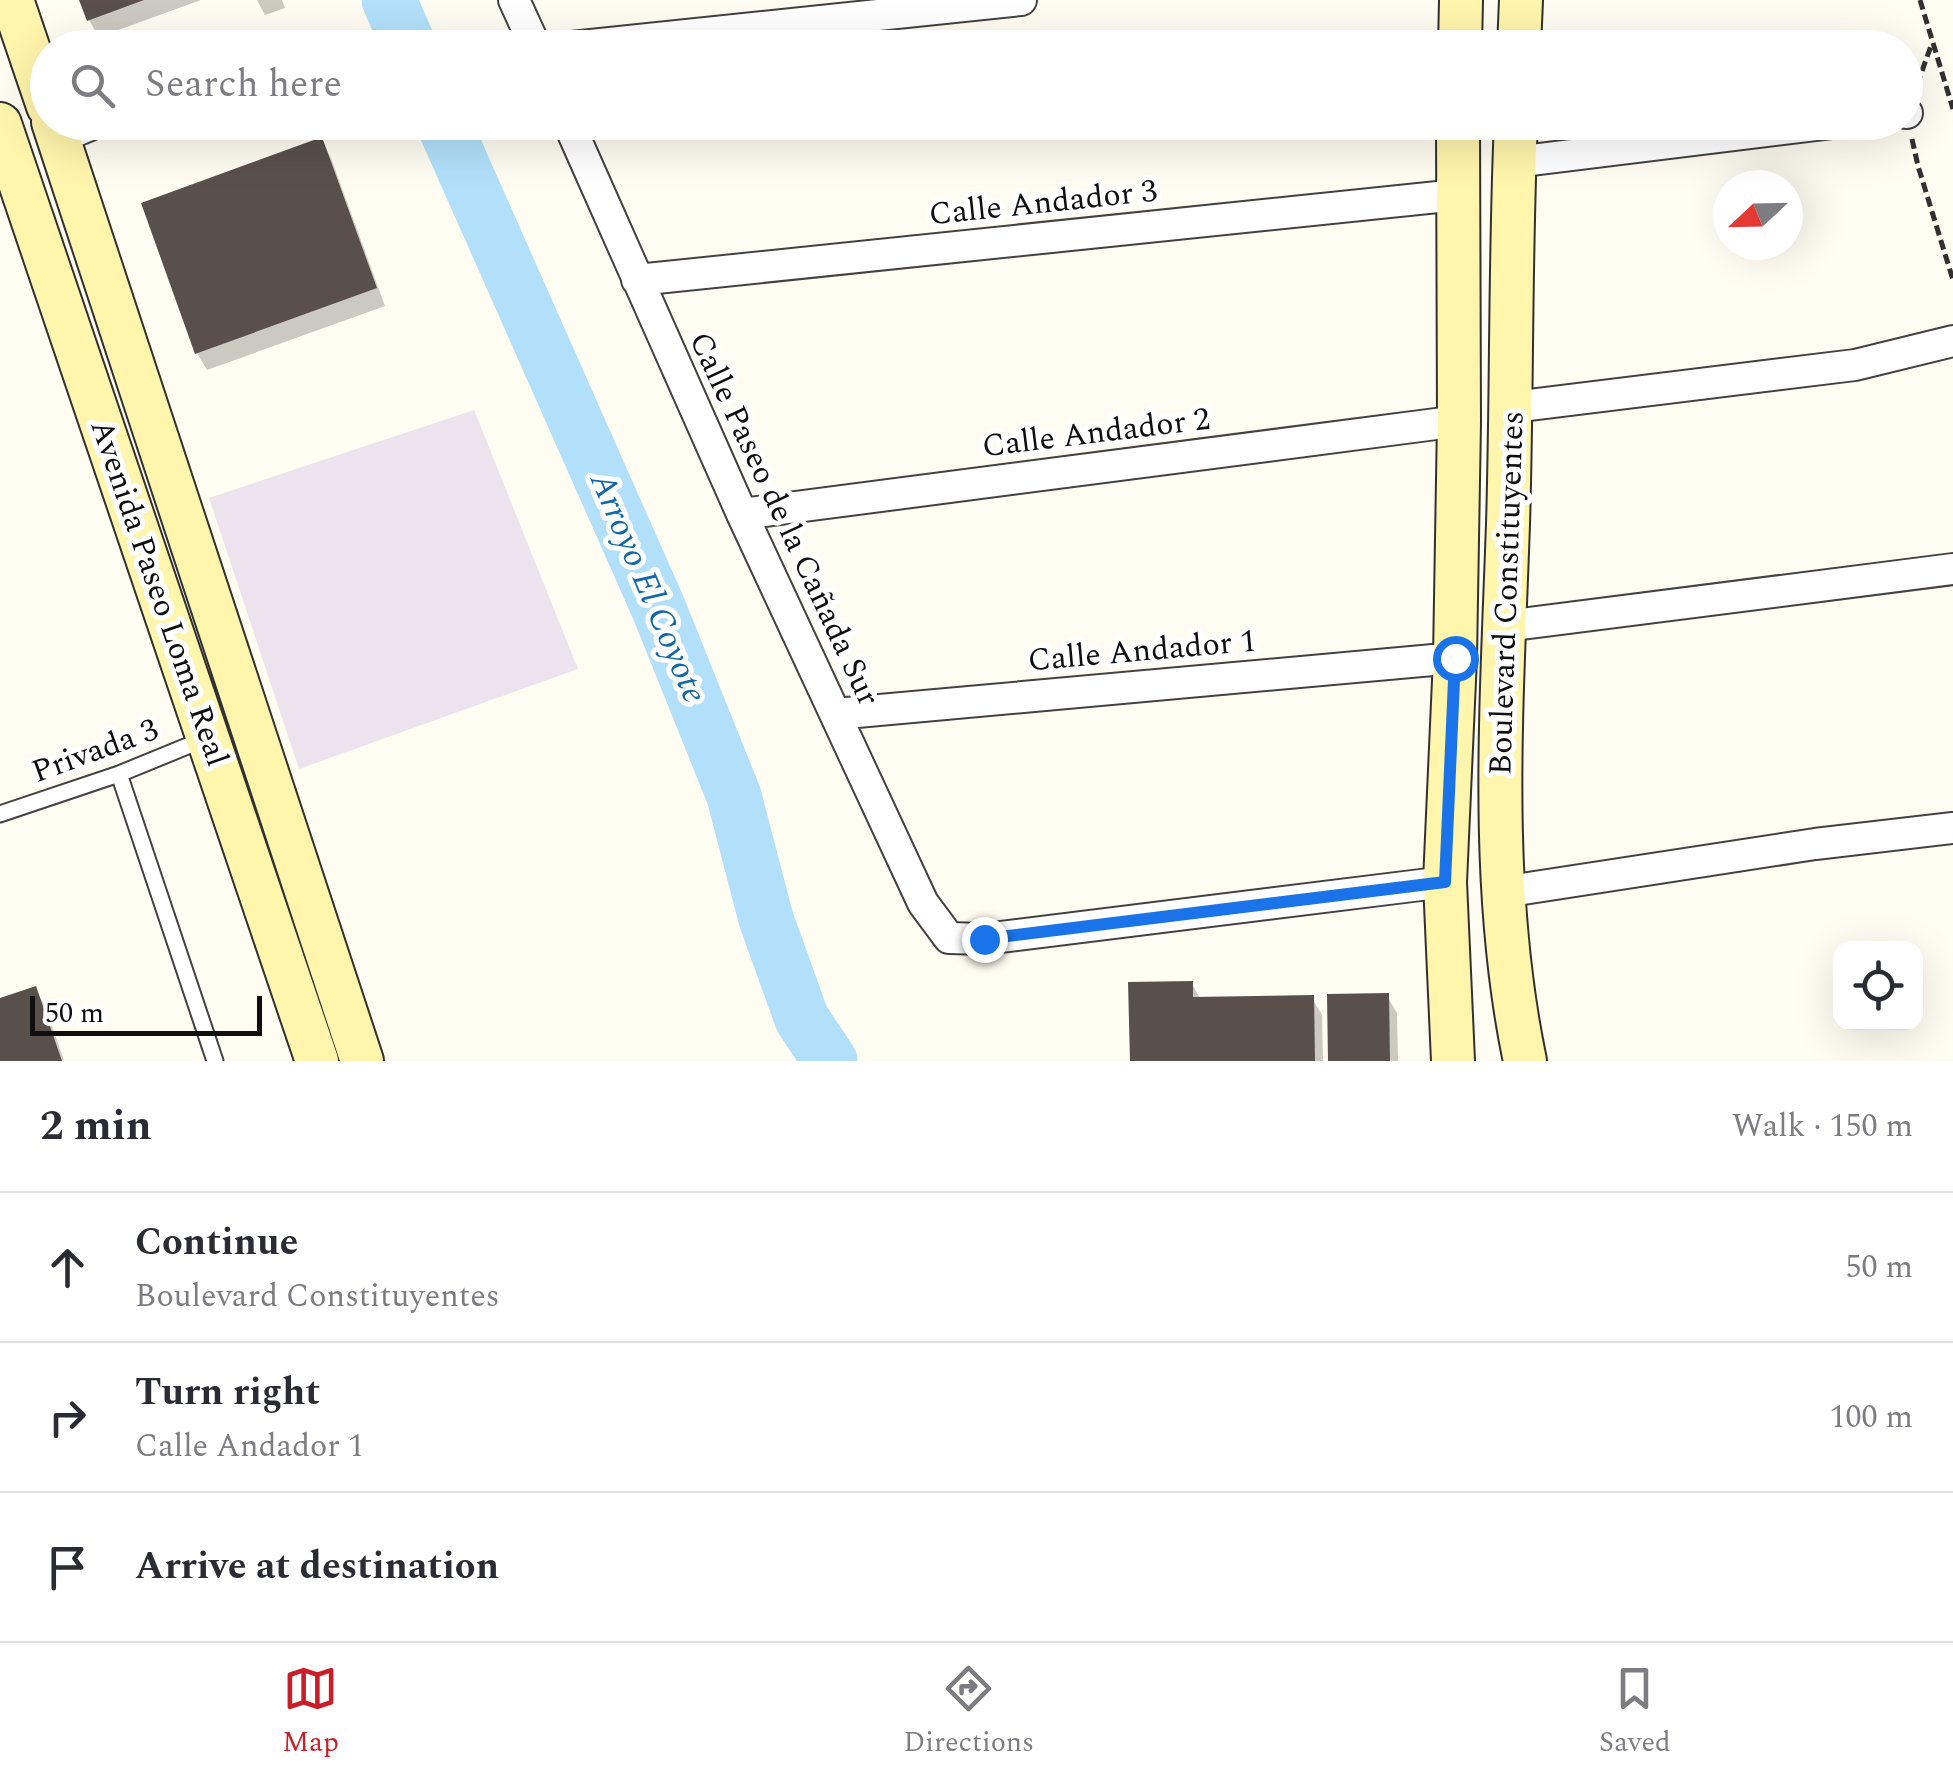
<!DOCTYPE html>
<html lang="en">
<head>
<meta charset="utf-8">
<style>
  body { margin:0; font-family:Spectral,serif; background:#f2f2f3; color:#2b2b33 }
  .controls { position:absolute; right:30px; bottom:30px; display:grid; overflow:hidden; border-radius:20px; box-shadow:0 10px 40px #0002 }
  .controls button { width:90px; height:90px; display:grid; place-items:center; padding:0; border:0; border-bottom:2px solid #e1e1e2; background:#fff; color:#2b2b33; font:50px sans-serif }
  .compass { position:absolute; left:1713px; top:170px; width:90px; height:90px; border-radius:50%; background:#fff; box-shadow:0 10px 40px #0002; rotate:248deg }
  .scale { position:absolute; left:30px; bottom:25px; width:232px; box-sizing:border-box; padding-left:10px; border:5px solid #0f0f0f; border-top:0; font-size:28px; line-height:35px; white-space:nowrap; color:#0f0f0f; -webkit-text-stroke:8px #fff; paint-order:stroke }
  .stop { position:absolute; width:30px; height:30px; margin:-22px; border:8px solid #1a73e8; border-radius:50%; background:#fff }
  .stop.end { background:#1a73e8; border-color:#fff; box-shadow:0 2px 10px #0008 }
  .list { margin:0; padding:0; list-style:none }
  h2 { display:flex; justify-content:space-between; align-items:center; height:130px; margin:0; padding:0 40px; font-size:42px }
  h2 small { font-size:32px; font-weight:400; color:#7c7c81 }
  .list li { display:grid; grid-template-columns:65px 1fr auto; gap:30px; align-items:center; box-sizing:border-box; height:150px; padding:0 40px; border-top:2px solid #e1e1e2 }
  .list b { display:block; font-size:38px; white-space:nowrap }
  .list p { margin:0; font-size:32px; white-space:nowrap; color:#7c7c81 }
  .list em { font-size:32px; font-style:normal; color:#7c7c81 }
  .icon { flex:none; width:55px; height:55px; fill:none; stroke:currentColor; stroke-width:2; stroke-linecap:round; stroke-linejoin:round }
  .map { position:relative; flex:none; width:1953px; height:1061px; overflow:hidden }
  .search { position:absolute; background:#fff; box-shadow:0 10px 40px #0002; left:30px; right:30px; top:30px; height:110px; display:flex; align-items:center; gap:25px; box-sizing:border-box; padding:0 35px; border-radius:55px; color:#7c7c81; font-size:38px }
  .sheet { height:580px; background:#fff }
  nav { display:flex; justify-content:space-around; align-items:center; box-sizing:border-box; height:140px; border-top:2px solid #e1e1e2; background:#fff; font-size:28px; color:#7c7c81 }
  nav a { display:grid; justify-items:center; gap:5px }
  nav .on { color:#c91e28 }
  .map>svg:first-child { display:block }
</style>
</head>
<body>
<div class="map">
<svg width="1953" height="1061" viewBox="0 0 1953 1061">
  <rect width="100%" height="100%" fill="#fffcf1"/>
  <path fill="#ede3ee" d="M474,410L578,669L299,769L209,498Z"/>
  <path fill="#0003" d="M82,0H201L99,37L89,20Z
    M257,0H282L285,8L265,15Z
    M321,140L331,158L385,306L207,370L197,353Z
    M1192,984L1201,1000L1312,998L1322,1015L1323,1061H1133Z
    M35,989L45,1006L64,1061H0V1001Z
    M1387,996L1397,1013L1398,1061H1330Z"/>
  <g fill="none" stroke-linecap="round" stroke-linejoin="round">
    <path stroke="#b2e0fa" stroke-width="55" d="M389,0L410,48
      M443,122L658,607L734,796L766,919L802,1019L830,1061"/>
  </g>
  <path fill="#59504b" d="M79,0H144L87,21Z
    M322,137L377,288L195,354L141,203Z
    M1193,981V997L1314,995L1315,1061H1130L1128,982Z
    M36,986L62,1061H0V998Z
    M1389,993L1390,1061H1328L1327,994Z"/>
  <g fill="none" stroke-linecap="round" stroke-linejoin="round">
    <defs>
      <path id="lane" d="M64,144L117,122
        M119,774L215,1061
        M0,814L119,774L207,738"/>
      <path id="street" d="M514,0L536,48
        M562,48L1021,0
        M1906,113H1907
        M568,122L742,514L923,903L949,938L984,939L1445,882
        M1514,162L1841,122
        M637,280L1457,195
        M1512,407L1855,365L1953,341
        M742,514L1459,421
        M1505,626L1953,569
        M835,714L1455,658
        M1503,892L1815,844L1953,828"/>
      <path id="secondary" d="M12,0L48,106
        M1460,48L1461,0
        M1519,48L1521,0
        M53,122L362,1061
        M1516,122C1510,256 1512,390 1508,524C1502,703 1488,885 1525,1061
        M0,124L317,1061
        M1453,1061L1445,882L1455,658L1459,421L1458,122"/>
    </defs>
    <use href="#lane" stroke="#424242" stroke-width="19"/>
    <use href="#street" stroke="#424242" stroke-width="34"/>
    <use href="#secondary" stroke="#313131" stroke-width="46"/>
    <path stroke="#313131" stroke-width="5" stroke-dasharray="10 5" stroke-linecap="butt" d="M1920,0L1953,109
      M1917,85L1932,43
      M1912,139L1918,166L1953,280"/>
    <use href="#lane" stroke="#fff" stroke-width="15"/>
    <use href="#street" stroke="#fff" stroke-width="30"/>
    <use href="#secondary" stroke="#fff5ac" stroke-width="42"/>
  </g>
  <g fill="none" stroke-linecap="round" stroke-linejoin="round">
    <path stroke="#1a73e8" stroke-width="12" d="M984,939L1445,882L1455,658"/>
  </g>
  <g text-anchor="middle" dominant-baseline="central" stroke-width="10" stroke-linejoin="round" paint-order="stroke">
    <g font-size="32" fill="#0f0f0f" stroke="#fff">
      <text transform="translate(1043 203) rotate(-6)">Calle Andador 3</text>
      <text transform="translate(1096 433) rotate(-7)">Calle Andador 2</text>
      <text transform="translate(784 519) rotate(65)">Calle Paseo de la Cañada Sur</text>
      <text transform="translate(159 593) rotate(71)">Avenida Paseo Loma Real</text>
      <text transform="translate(1507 593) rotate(-88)">Boulevard Constituyentes</text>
      <text transform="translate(1142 651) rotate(-5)">Calle Andador 1</text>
      <text transform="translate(95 751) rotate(-20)">Privada 3</text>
    </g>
    <g font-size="35" font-style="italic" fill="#1068aa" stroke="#fff">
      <text transform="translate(648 588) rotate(67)">Arroyo El Coyote</text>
    </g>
  </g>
</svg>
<div class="controls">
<button><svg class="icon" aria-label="locate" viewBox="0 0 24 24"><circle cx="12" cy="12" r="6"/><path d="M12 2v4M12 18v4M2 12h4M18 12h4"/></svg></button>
</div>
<svg class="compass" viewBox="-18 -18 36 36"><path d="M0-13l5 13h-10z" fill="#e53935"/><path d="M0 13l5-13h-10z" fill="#7c7c81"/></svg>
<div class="scale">50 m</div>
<div class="stop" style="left:1455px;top:658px"></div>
<div class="stop end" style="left:984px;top:939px"></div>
<div class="search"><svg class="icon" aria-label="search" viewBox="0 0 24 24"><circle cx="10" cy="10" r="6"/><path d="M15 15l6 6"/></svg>Search here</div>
</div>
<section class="sheet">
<h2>2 min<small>Walk · 150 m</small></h2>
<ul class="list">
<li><svg class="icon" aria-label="ahead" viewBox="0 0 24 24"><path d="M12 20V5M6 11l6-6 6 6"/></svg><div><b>Continue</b><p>Boulevard Constituyentes</p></div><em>50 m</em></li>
<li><svg class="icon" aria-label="right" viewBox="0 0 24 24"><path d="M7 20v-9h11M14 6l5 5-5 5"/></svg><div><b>Turn right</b><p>Calle Andador 1</p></div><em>100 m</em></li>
<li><svg class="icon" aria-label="arrive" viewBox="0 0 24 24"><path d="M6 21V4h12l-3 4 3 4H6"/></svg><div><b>Arrive at destination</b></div></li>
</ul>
</section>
<nav>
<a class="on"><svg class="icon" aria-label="map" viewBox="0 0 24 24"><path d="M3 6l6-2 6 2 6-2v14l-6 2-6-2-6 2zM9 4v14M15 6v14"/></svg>Map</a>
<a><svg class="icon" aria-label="directions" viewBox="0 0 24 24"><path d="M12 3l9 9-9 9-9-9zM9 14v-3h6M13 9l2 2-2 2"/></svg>Directions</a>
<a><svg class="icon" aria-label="saved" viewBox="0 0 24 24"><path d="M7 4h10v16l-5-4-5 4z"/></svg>Saved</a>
</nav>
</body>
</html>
